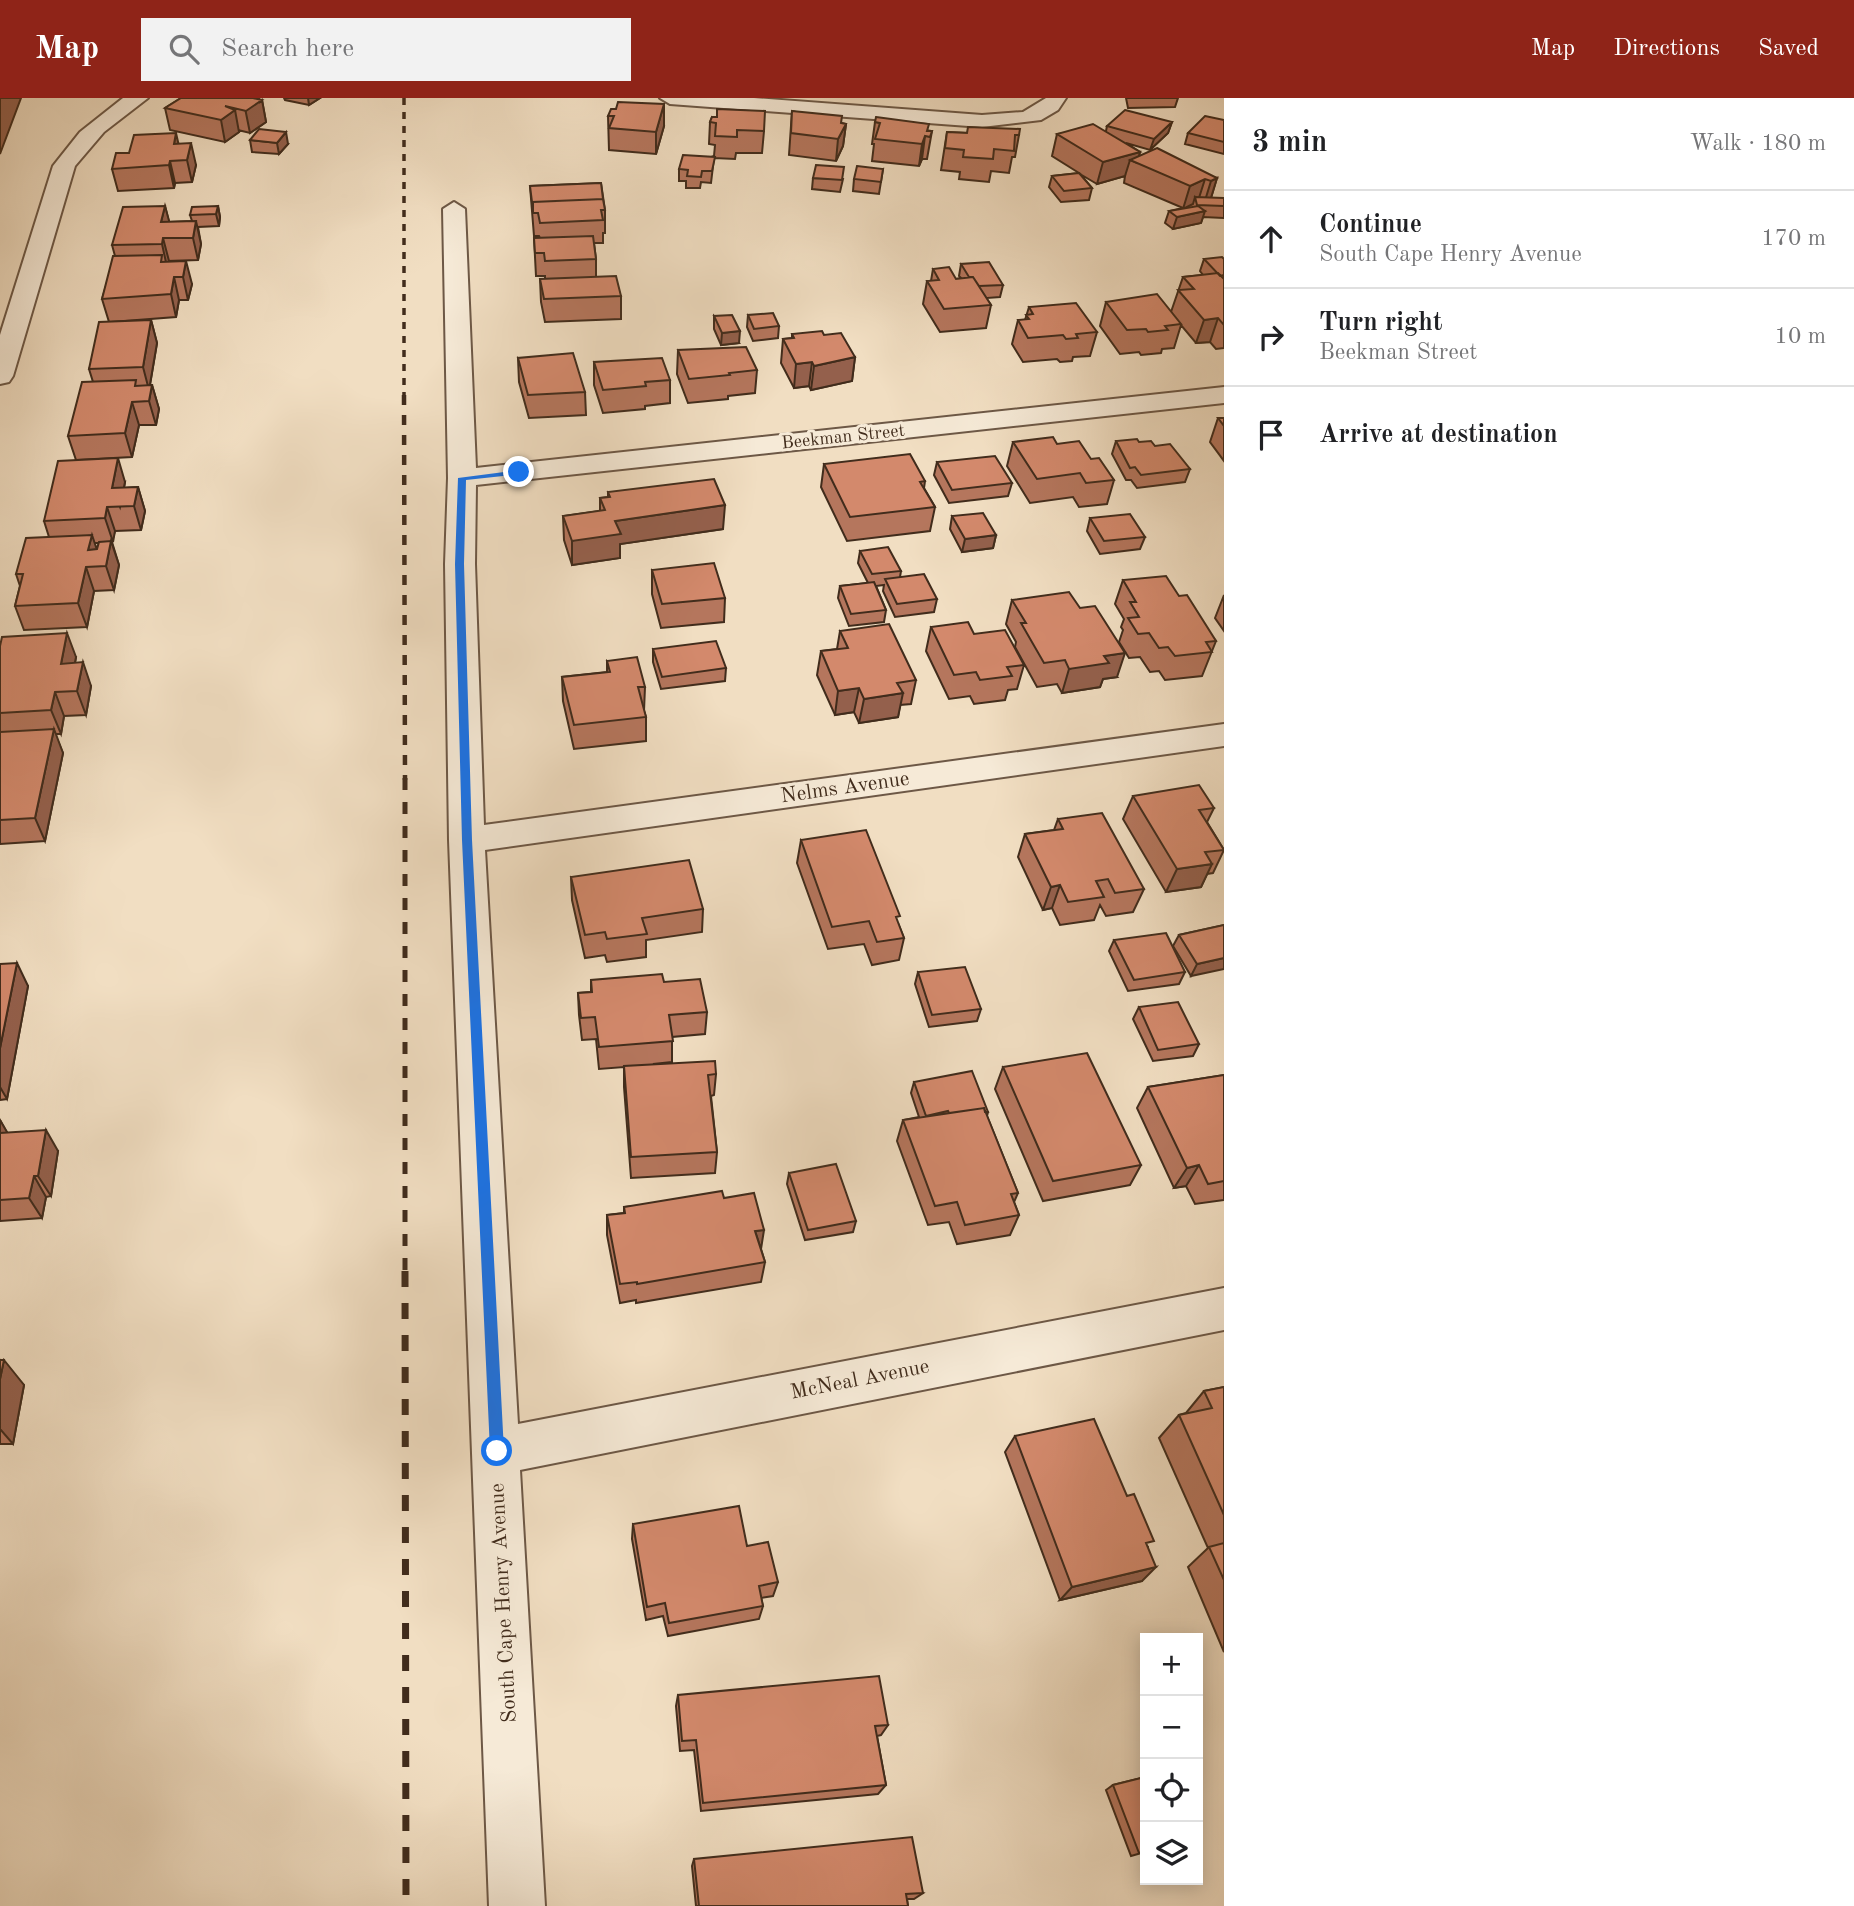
<!DOCTYPE html>
<html lang="en">
<head>
<meta charset="utf-8">
<style>
  body { margin:0; font-family:"Old Standard TT",serif; background:#f2f2f2; color:#202124 }
  .controls { position:absolute; right:21px; bottom:21px; display:grid; overflow:hidden; border-radius:0px; box-shadow:0 4px 18px #0003 }
  .controls button { width:63px; height:63px; display:grid; place-items:center; padding:0; border:0; border-bottom:2px solid #e0e0e0; background:#fff; color:#202124; font:35px sans-serif }
  .stop { position:absolute; width:21px; height:21px; margin:-16px; border:5px solid #1a73e8; border-radius:50%; background:#fff }
  .stop.end { background:#1a73e8; border-color:#fff; box-shadow:0 2px 7px #0008 }
  .list { margin:0; padding:0; list-style:none }
  h2 { display:flex; justify-content:space-between; align-items:center; height:91px; margin:0; padding:0 28px; font-size:30px }
  h2 small { font-size:23px; font-weight:400; color:#757577 }
  .list li { display:grid; grid-template-columns:46px 1fr auto; gap:21px; align-items:center; box-sizing:border-box; height:98px; padding:0 28px; border-top:2px solid #e0e0e0 }
  .list b { display:block; font-size:26px; white-space:nowrap }
  .list p { margin:0; font-size:23px; white-space:nowrap; color:#757577 }
  .list em { font-size:23px; font-style:normal; color:#757577 }
  .icon { flex:none; width:38px; height:38px; fill:none; stroke:currentColor; stroke-width:2; stroke-linecap:round; stroke-linejoin:round }
  .map { position:relative; flex:none; width:1224px; height:1808px; overflow:hidden }
  header { display:flex; align-items:center; gap:42px; box-sizing:border-box; height:98px; padding:0 35px; background:#8f2418; color:#fff }
  header strong { font-size:33px }
  nav { display:flex; gap:38px; margin-inline-start:auto; font-size:24px }
  .search { width:490px; height:63px; background:#f2f2f2; display:flex; align-items:center; gap:18px; box-sizing:border-box; padding:0 24px; border-radius:0px; color:#757577; font-size:26px }
  main { display:flex }
  aside { flex:1; background:#fff }
  .map>svg:first-child { display:block }
</style>
</head>
<body>
<header>
<strong>Map</strong>
<div class="search"><svg class="icon" aria-label="search" viewBox="0 0 24 24"><circle cx="10" cy="10" r="6"/><path d="M15 15l6 6"/></svg>Search here</div>
<nav><a>Map</a><a>Directions</a><a>Saved</a></nav>
</header>
<main>
<div class="map">
<svg width="1224" height="1808" viewBox="0 0 1224 1808">
  <rect width="100%" height="100%" fill="#f1dec2"/>
  <filter id="stains"><feTurbulence type="fractalNoise" baseFrequency=".00286" numOctaves="4"/><feColorMatrix values="0 0 0 0 .2 0 0 0 0 .09 0 0 0 0 .02 0 0 0 .5 -.17"/></filter>
  <radialGradient id="worn" r=".72"><stop offset=".6" stop-color="#630" stop-opacity="0"/><stop offset="1" stop-color="#630" stop-opacity=".3"/></radialGradient>
  <g fill="none" stroke-linecap="round" stroke-linejoin="round">
    <defs>
      <path id="minor" d="M123,0H148L104,34L75,68L13,278L9,284L0,286V237L53,68L80,34Z
        M660,0H754L982,17L1023,14L1046,0H1066L1058,12L1041,22L982,29L670,6Z
        M454,104L465,111L476,370L1224,289V305L476,387L475,466L484,727L1224,626V648L485,752L518,1326L1224,1190V1232L520,1372L545,1808H489L449,742L445,466L448,380L443,111Z"/>
    </defs>
    <use href="#minor" stroke="#6d5846" stroke-width="4"/>
    <use href="#minor" fill="#f6ead7" fill-rule="evenodd"/>
    <path stroke="#412c1c" stroke-width="3.5" stroke-dasharray="7 7" stroke-linecap="butt" d="M404,0V299"/>
    <path stroke="#412c1c" stroke-width="4.5" stroke-dasharray="10 10" stroke-linecap="butt" d="M404,297L405,682"/>
    <path stroke="#412c1c" stroke-width="5" stroke-dasharray="12 12" stroke-linecap="butt" d="M405,680V1175"/>
    <path stroke="#412c1c" stroke-width="7" stroke-dasharray="16 16" stroke-linecap="butt" d="M405,1173L406,1808"/>
  </g>
  <path fill="#b5765d" stroke="#412c1c" stroke-width="2" fill-rule="evenodd" d="M181,0H259V2H262L266,24L250,35L238,32L239,34L225,44L170,32L165,10Z
    M284,0H320L309,7L285,2Z
    M1126,0H1178L1175,9L1128,10Z
    M616,11L664,28L656,56L609,52L608,18Z
    M792,13L846,26L843,48L836,63L789,57Z
    M712,19L764,33L762,55H736L735,61L714,60L711,85L701,84L700,90H686V83H679V71L714,58L715,47L709,46L710,24Z
    M1224,22V56L1185,46L1188,35Z
    M875,24L932,33L927,61H922L919,68L872,63L874,46H872Z
    M1172,24L1168,35L1150,52L1126,45L1140,54L1139,58L1217,80L1211,100H1224V120L1203,119L1201,125L1173,131L1165,125L1169,113L1183,110L1124,85L1125,78L1097,86L1080,76L1092,90L1089,102L1061,104L1049,89L1052,78L1079,75L1052,58L1057,36L1106,33L1107,28Z
    M947,34L1019,37L1015,59H1012L1009,75L991,73L989,84L959,81L960,74L941,72Z
    M250,42L288,46L279,56L252,54Z
    M178,45L196,67L192,84L175,85L174,90L118,93L112,71L129,55Z
    M883,71L879,96L853,93L854,81Z
    M813,80L843,81L840,94L812,91Z
    M601,85L605,112V135H603V145H594L596,161V178L621,198V221L545,224L541,204L540,181H545V178H536L534,140H540L539,138H534L530,88Z
    M165,108L169,124L192,123L190,117L218,108L220,119L219,128L198,129L201,146L198,162L169,163L192,186L188,202H179L176,219L111,224L151,222L157,245L150,287H152L159,311L156,327H139L132,359L76,362L68,338L93,284L89,271L109,224L102,201L115,158L112,147Z
    M1204,161H1224V250L1216,251L1210,244L1196,245L1181,227L1174,250L1162,251L1161,255L1141,257L1139,254L1120,256L1100,228L1106,204L1171,214L1183,179L1203,177L1200,173Z
    M961,166L1003,187L1000,199L986,200L991,207L986,230L940,234L923,206L927,183H931L933,171L956,181L961,180L959,178Z
    M1029,209L1097,234L1090,258L1073,259L1072,263L1060,264L1057,261L1023,264L1012,246L1018,222H1025Z
    M748,217L779,228L778,240L753,243L747,229Z
    M714,218L739,245L721,247L714,231Z
    M792,236L824,237L855,259L852,283L811,292L809,288L794,290L781,265L783,241L792,240Z
    M678,252L757,272L755,295L728,298V301L688,305L677,276Z
    M518,260L585,294L586,317L529,320L519,284Z
    M594,264L670,282V305L645,308V311L603,315L594,287Z
    M1218,320H1224V363L1210,344Z
    M1116,343L1139,344L1155,348L1190,371L1185,384L1137,390L1131,382H1126L1112,356Z
    M1013,344L1057,346L1091,361L1114,382L1107,406L1079,409L1073,399L1030,405L1007,368Z
    M937,364L1012,385L1008,398L949,405L934,377Z
    M824,366L925,383L924,390L935,409L930,433L847,443L821,389Z
    M125,384L124,390L138,389L145,413L141,432L115,433L112,444L119,467L114,492L94,493L87,529L24,532L15,508L20,488L16,476L49,439L44,423ZM94,445H99L97,451Z
    M608,394L723,431L620,446V460L572,467L564,442L563,418L600,413V400L608,399Z
    M952,418L996,437L993,450L962,454L950,431Z
    M1090,420L1145,439L1140,451L1100,456L1087,433Z
    M860,453L901,473L900,479L937,501L934,514L895,519L883,493L884,487L876,488L886,512L884,524L849,528L838,500L840,488L868,485L858,465Z
    M652,472L725,500L724,524L661,530L652,496Z
    M1123,482L1179,498L1216,543L1202,578L1165,582L1159,573L1150,574L1140,559L1129,560L1119,544L1123,532L1121,529L1124,521L1115,506Z
    M1224,497V533L1215,520Z
    M1012,502L1117,579L1103,581L1100,589L1062,595L1057,586L1037,589L1015,549L1016,544L1006,526Z
    M931,529L974,536L1024,567L1017,591L1008,592L1005,602L974,606L970,598L949,601L926,553Z
    M840,533L916,582L911,606L900,607L898,619L859,625L854,614L835,617L817,577L821,553L837,551Z
    M0,548L76,559L75,565L91,588L86,617L64,618L61,636H55L63,655L45,743L0,746Z
    M653,551L726,570L725,583L661,591L653,564Z
    M607,563L645,589L644,613L646,619V643L574,651L563,603L562,579L607,574Z
    M1133,698L1214,710L1207,724L1224,752L1213,775L1207,776L1201,789L1166,794L1123,721Z
    M1058,721L1144,791L1133,814L1106,818L1100,807L1094,822L1060,827L1052,810L1043,812L1018,759L1025,736L1054,732Z
    M801,742L898,825L904,840L899,862L872,867L864,846L828,851L797,765Z
    M571,779L703,811L702,834L646,842V859L607,864L605,857L585,860L572,802Z
    M1224,827L1191,878L1173,848L1179,837Z
    M1114,842L1185,874L1179,886L1128,893L1109,853Z
    M0,866L28,888L7,1001L0,1002Z
    M918,874L981,911L977,923L929,929L915,886Z
    M591,882L664,884L707,914L705,936L672,939V964L653,966L716,976L714,997L711,998L717,1054L715,1075L631,1080L624,989V969L599,971L596,941L582,942L579,917L578,895L591,894Z
    M1139,909L1199,946L1193,958L1153,963L1133,921Z
    M1003,969L1141,1067L1130,1087L1043,1103L995,991Z
    M1224,977V1102L1195,1106L1186,1088L1174,1090L1137,1010L1148,989Z
    M914,984L988,1014L987,1018L1018,1095L1014,1104L1019,1117L1010,1137L957,1146L949,1124L928,1127L897,1043L903,1022L919,1019L911,995Z
    M0,1022L7,1035L58,1053L51,1098L46,1099L42,1120L0,1123Z
    M789,1075L856,1123L853,1134L805,1142L787,1086Z
    M724,1100L761,1151L765,1164L761,1184L636,1205V1202L620,1205L607,1137V1117L624,1115V1109Z
    M0,1262L24,1287L13,1346H0Z
    M1224,1289V1554L1188,1469L1208,1450L1159,1340L1179,1317L1186,1315L1204,1293Z
    M1015,1338L1148,1449L1142,1483L1060,1502L1005,1354Z
    M633,1426L747,1448L778,1484L773,1498L761,1500L763,1508L759,1521L668,1538L663,1518L646,1522L632,1441Z
    M678,1597L888,1627L881,1637L877,1638L886,1687L878,1696L701,1713L694,1652L680,1653L676,1608Z
    M1145,1679V1754L1131,1758L1106,1692L1113,1687Z
    M694,1761L923,1795L914,1801H907L908,1808H696L692,1768Z"/>
  <path fill="#94604c" stroke="#412c1c" stroke-width="2" d="M0,0H21L0,56Z
    M243,0H259L260,4L262,2L266,24L250,35Z
    M308,0H320L309,7Z
    M664,6V28L656,56V34Z
    M235,12L239,34L225,44L221,22Z
    M1172,24L1168,35L1150,52L1154,41Z
    M846,26L843,48L836,63L838,41Z
    M286,34L288,46L279,56L277,45Z
    M176,35L181,57L174,46Z
    M925,38L922,61L919,68L922,46Z
    M191,45L196,67L192,84L187,62Z
    M1140,54L1137,65L1130,62L1125,78L1097,86L1103,64Z
    M170,63L175,85L174,90L169,67Z
    M1217,80L1210,103L1204,106L1211,83Z
    M1205,81L1198,103L1195,99L1193,106L1183,111L1190,88Z
    M165,108L171,130L161,124Z
    M218,108L220,119L219,128L216,116Z
    M1205,113L1201,125L1173,131L1177,119Z
    M196,123L201,146L198,162L193,140Z
    M163,140L169,163L167,169L162,146Z
    M186,163L192,186L188,202L183,179Z
    M174,179L179,202L176,219L171,196Z
    M1218,220L1210,244L1196,245L1204,222Z
    M151,222L157,245L149,292L143,269Z
    M740,233L739,245L721,247L722,235Z
    M855,259L852,283L811,292L814,268Z
    M812,264L809,288L794,290L796,266Z
    M152,287L159,311L156,327L149,303Z
    M132,304L139,327L132,359L125,335Z
    M118,360L125,384L120,409L112,390Z
    M138,389L145,413L141,432L134,408Z
    M725,407L723,431L620,446V460L572,467V443L615,423Z
    M107,409L115,433L113,444L105,420Z
    M92,437L100,461L88,452Z
    M996,437L993,450L962,454L965,441Z
    M111,443L119,467L114,492L106,468Z
    M86,469L94,493L87,529L78,505Z
    M67,535L76,559L70,590L61,566Z
    M1125,555L1117,579L1103,581L1100,589L1062,595L1069,571L1104,558Z
    M83,564L91,588L86,617L77,593Z
    M859,590L854,614L835,617L838,593Z
    M55,594L64,618L61,636L51,612Z
    M903,595L898,619L859,625L864,601Z
    M54,631L63,655L45,743L35,720Z
    M1212,766L1201,789L1166,794L1177,771Z
    M1060,787L1052,810L1043,812L1051,789Z
    M1224,860V871L1191,878L1197,866Z
    M17,865L28,888L7,1001L0,989V950Z
    M0,1022L7,1034L3,1057L0,1053Z
    M46,1032L58,1053L51,1098L38,1078Z
    M1199,1067L1186,1088L1174,1090L1187,1070Z
    M34,1078L46,1099L42,1120L29,1100Z
    M764,1132L761,1151L755,1133Z
    M4,1262L24,1287L13,1346L0,1331V1281Z
    M1156,1469L1142,1483L1060,1502L1072,1489Z"/>
  <path fill="#d3896c" stroke="#412c1c" stroke-width="2" d="M181,0H253L262,2L246,13L225,8L235,12L221,22L165,10Z
    M618,4L664,6L656,34L609,30L614,18H608L611,11H616Z
    M717,11L765,13L764,33L737,32V39L715,38L716,25L710,24L712,19H717Z
    M1125,12L1172,24L1154,41L1107,28Z
    M792,13L842,18L841,25L846,26L838,41L791,35Z
    M1205,18L1224,22V44L1188,35Z
    M876,19L929,26L927,33H932L930,39L925,38L922,46L875,41L880,25L875,24Z
    M1093,26L1140,54L1103,64L1057,36Z
    M968,29L1020,31L1019,37H1015L1014,53L994,51L993,61L963,59L964,52L945,50L947,34L967,35Z
    M259,31L286,34L277,45L250,42Z
    M176,35L174,46L191,45L187,62L170,63L169,67L112,71L116,55H129L134,37Z
    M1157,50L1217,80L1211,83L1205,81L1190,88L1130,62Z
    M683,57L715,59L712,73H702L701,79L687,78L688,72L679,71Z
    M816,67L844,69L842,82L813,80Z
    M857,68L883,71L881,84L854,81Z
    M1079,75L1092,90L1064,93L1052,78Z
    M601,85L603,101L532,104L530,88Z
    M1195,99L1224,100V108L1197,107Z
    M603,101L605,112H601L603,122L540,125L538,115H533V104Z
    M165,108L161,124L196,123L193,140H163L162,146L112,147L123,109Z
    M218,108L216,116L190,117L192,109Z
    M1198,108L1205,113L1177,119L1169,113Z
    M593,138L596,161L545,163L544,155H535L534,140Z
    M162,157L161,164L186,163L183,179H174L171,196L102,201L113,158Z
    M1222,159L1224,161V177L1220,178L1204,161Z
    M989,164L1003,187L979,188L973,179H969L961,166Z
    M949,169L956,181L973,179L991,207L944,211L927,183L939,182L933,171Z
    M1218,175L1224,181V227L1218,220L1204,222L1178,192L1194,191L1183,179Z
    M616,178L621,198L544,201L540,181Z
    M1157,196L1181,226L1165,228L1168,232L1148,234L1146,231L1127,232L1106,204Z
    M1076,205L1097,234L1076,236L1078,240L1066,241L1063,237L1028,240L1018,222L1029,221L1026,217L1033,216L1029,209Z
    M773,215L779,228L754,231L748,217Z
    M732,217L740,233L722,235L714,218Z
    M151,222L143,269L89,271L99,224Z
    M822,233L824,237L841,235L855,259L814,268L812,264L796,266L783,241L794,240L792,236Z
    M746,249L757,272L729,275L730,277L689,281L678,252Z
    M573,255L585,294L528,297L518,260Z
    M662,260L670,282L645,284L646,288L603,292L594,264Z
    M136,282L135,288L152,287L149,303L132,304L125,335L68,338L82,284Z
    M1218,320H1224V328Z
    M1053,339L1057,346L1079,343L1091,361L1099,360L1114,382L1086,385L1080,375L1037,381L1013,344Z
    M1137,341L1139,344L1151,343L1155,348L1170,346L1190,371L1141,377L1135,369L1130,370L1116,343Z
    M910,356L925,383L920,384L935,409L850,419L824,366Z
    M995,358L1012,385L952,392L937,364Z
    M118,360L112,390L138,389L134,408L107,409L105,420L44,423L58,363Z
    M714,381L725,407L615,423L621,436L572,443L563,418L605,412L600,400L610,399L608,394Z
    M983,415L996,437L965,441L952,418Z
    M1130,416L1145,439L1104,443L1090,420Z
    M92,437L88,452L97,451L99,444L111,443L106,468L86,469L78,505L15,508L23,476H16L26,440Z
    M888,449L901,473L872,476L860,453Z
    M714,465L725,500L662,506L652,472Z
    M924,476L937,501L897,506L885,481Z
    M1166,478L1179,498L1187,497L1216,543L1206,544L1212,554L1175,558L1168,549L1159,550L1149,535L1138,536L1128,520L1139,519L1130,504H1136L1123,482Z
    M874,484L886,512L851,516L840,488Z
    M1069,494L1080,510L1095,508L1125,555L1104,558L1109,565L1069,571L1065,562L1044,565L1021,525H1026L1012,502Z
    M968,524L974,536L1005,532L1024,567L1007,569L1012,578L980,582L976,574L954,577L931,529Z
    M889,526L916,582L897,585L903,595L864,601L859,590L838,593L821,553L848,550L840,533Z
    M67,535L61,566L83,564L77,593L55,594L51,612L0,615V548L2,539Z
    M716,543L726,570L662,579L653,551Z
    M637,559L645,589H638L646,619L574,627L562,579L610,574L607,563Z
    M54,631L35,720L0,722V634Z
    M1199,687L1214,710L1199,712L1224,752L1205,754L1212,766L1177,771L1133,698Z
    M1102,715L1144,791L1115,795L1108,781L1096,783L1104,799L1068,804L1060,787L1051,789L1025,736L1063,731L1058,721Z
    M866,732L900,818L896,819L904,840L877,844L869,823L832,829L801,742Z
    M689,762L703,811L642,820L647,836L607,841L605,834L585,837L571,779Z
    M1224,827V860L1197,866L1179,837Z
    M1166,835L1185,874L1134,882L1114,842Z
    M17,865L0,950V866Z
    M965,869L981,911L932,917L918,874Z
    M662,876L664,884L700,881L707,914L669,917L673,943L599,949L595,919L581,920L578,895L592,894L591,882Z
    M1178,904L1199,946L1158,952L1139,909Z
    M1087,955L1141,1067L1053,1083L1003,969Z
    M715,963L716,976L708,977L717,1054L631,1059L624,968Z
    M972,973L988,1014H985L984,1010L949,1015L948,1013L926,1018L914,984Z
    M1224,977V1083L1208,1086L1199,1067L1187,1070L1148,989Z
    M984,1010L1018,1095L1011,1096L1019,1117L965,1127L957,1104L935,1108L903,1022Z
    M46,1032L38,1078H34L29,1100L0,1102V1035Z
    M836,1066L856,1123L808,1132L789,1075Z
    M722,1093L724,1100L754,1095L764,1132L755,1133L765,1164L637,1186V1184L620,1186L607,1117L625,1115L624,1109Z
    M0,1262H4L0,1281Z
    M1224,1289V1417L1179,1317L1212,1310L1204,1293Z
    M1094,1321L1127,1398L1134,1396L1154,1443L1146,1445L1156,1469L1072,1489L1015,1338Z
    M739,1408L747,1448L768,1444L778,1484L759,1488L763,1508L669,1525L665,1505L647,1509L633,1426Z
    M1224,1445V1482L1209,1449Z
    M879,1578L888,1627L875,1628L886,1687L703,1705L696,1642L682,1643L678,1597Z
    M1145,1679V1753L1139,1755L1113,1687Z
    M912,1739L923,1795L906,1796L908,1808H699L694,1761Z"/>
  <path fill="#1a73e8" d="M519,372L522,376L466,382L464,466L472,742L504,1353L497,1360L490,1353L462,742L455,466L458,380Z"/>
  <g text-anchor="middle" dominant-baseline="central" stroke-width="6" stroke-linejoin="round" paint-order="stroke">
    <g font-size="18" fill="#412c1c" stroke="#f6ead7">
      <text transform="translate(843 339) rotate(-6)">Beekman Street</text>
    </g>
    <g font-size="21" fill="#412c1c" stroke="#f6ead7">
      <text transform="translate(845 690) rotate(-8)">Nelms Avenue</text>
      <text transform="translate(860 1282) rotate(-11)">McNeal Avenue</text>
      <text transform="translate(504 1505) rotate(-93)">South Cape Henry Avenue</text>
    </g>
  </g>
  <rect width="100%" height="100%" filter="url(#stains)"/>
  <rect width="100%" height="100%" fill="url(#worn)"/>
</svg>
<div class="controls">
<button>+</button>
<button>−</button>
<button><svg class="icon" aria-label="locate" viewBox="0 0 24 24"><circle cx="12" cy="12" r="6"/><path d="M12 2v4M12 18v4M2 12h4M18 12h4"/></svg></button>
<button><svg class="icon" aria-label="layers" viewBox="0 0 24 24"><path d="M12 4l9 5-9 5-9-5zM3 14l9 5 9-5"/></svg></button>
</div>
<div class="stop" style="left:497px;top:1353px"></div>
<div class="stop end" style="left:519px;top:374px"></div>
</div>
<aside>
<h2>3 min<small>Walk · 180 m</small></h2>
<ul class="list">
<li><svg class="icon" aria-label="ahead" viewBox="0 0 24 24"><path d="M12 20V5M6 11l6-6 6 6"/></svg><div><b>Continue</b><p>South Cape Henry Avenue</p></div><em>170 m</em></li>
<li><svg class="icon" aria-label="right" viewBox="0 0 24 24"><path d="M7 20v-9h11M14 6l5 5-5 5"/></svg><div><b>Turn right</b><p>Beekman Street</p></div><em>10 m</em></li>
<li><svg class="icon" aria-label="arrive" viewBox="0 0 24 24"><path d="M6 21V4h12l-3 4 3 4H6"/></svg><div><b>Arrive at destination</b></div></li>
</ul>
</aside>
</main>
</body>
</html>
